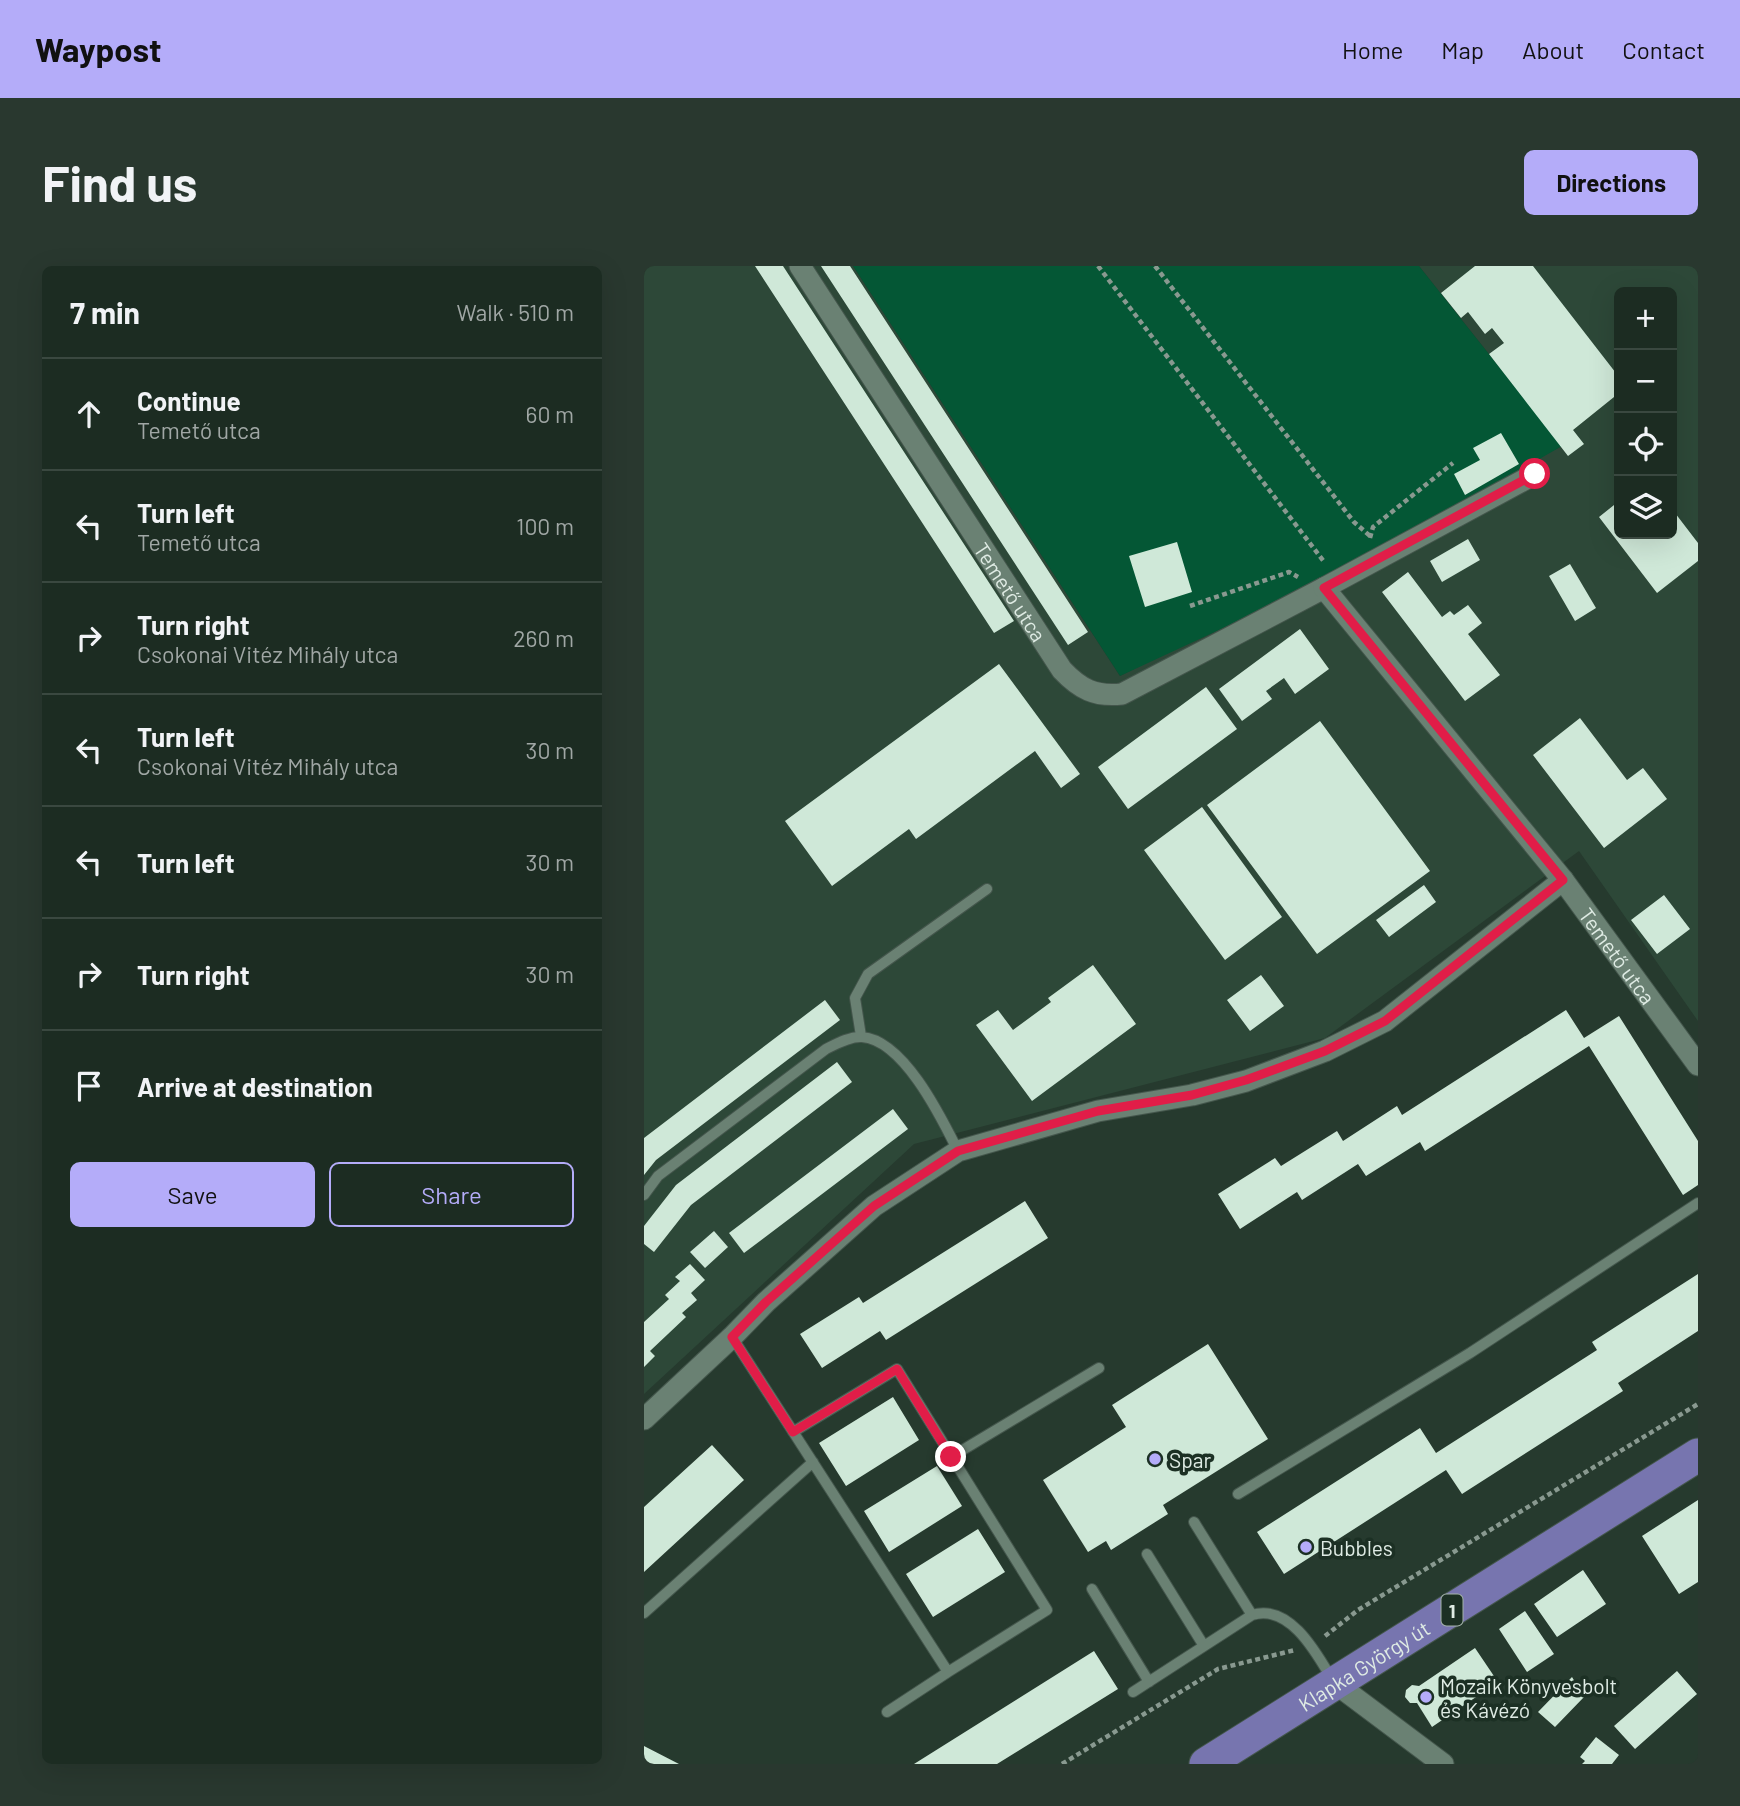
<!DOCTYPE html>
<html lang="en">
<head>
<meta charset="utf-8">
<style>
  body { margin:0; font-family:Barlow,sans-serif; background:#29382f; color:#f1f3f6 }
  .controls { position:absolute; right:21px; top:21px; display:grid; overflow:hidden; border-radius:10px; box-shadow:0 7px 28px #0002 }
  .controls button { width:63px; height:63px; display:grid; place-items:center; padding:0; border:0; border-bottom:2px solid #3a4840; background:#1c2c22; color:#f1f3f6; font:35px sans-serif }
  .stop { position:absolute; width:21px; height:21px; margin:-16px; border:5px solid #e11d48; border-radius:50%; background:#fff }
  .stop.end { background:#e11d48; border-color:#fff; box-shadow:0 2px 7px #0008 }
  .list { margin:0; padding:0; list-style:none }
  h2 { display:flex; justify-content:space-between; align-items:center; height:91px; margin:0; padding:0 28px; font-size:30px }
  h2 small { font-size:23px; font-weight:400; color:#a0a7a5 }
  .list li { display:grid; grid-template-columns:46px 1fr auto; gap:21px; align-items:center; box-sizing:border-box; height:112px; padding:0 28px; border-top:2px solid #3a4840 }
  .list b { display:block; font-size:26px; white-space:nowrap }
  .list p { margin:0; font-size:23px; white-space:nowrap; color:#a0a7a5 }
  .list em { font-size:23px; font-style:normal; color:#a0a7a5 }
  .actions { display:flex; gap:14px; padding:21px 28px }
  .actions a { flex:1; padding:16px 0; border:2px solid #b4acf9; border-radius:10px; text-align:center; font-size:24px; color:#b4acf9 }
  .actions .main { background:#b4acf9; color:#111 }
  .icon { flex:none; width:38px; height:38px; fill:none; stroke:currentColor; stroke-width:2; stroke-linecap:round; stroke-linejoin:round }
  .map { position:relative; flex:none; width:1054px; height:1498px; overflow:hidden; border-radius:10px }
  header { display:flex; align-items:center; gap:42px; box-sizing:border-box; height:98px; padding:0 35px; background:#b4acf9; color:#111 }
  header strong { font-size:33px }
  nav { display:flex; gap:38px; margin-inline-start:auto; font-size:24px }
  .intro { display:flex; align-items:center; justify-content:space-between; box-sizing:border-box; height:168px; padding:0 42px }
  h1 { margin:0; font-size:49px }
  .button { padding:18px 32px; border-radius:10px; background:#b4acf9; color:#111; font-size:24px; font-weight:700 }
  main { display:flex; gap:42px; padding:0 42px }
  aside { flex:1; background:#1c2c22; border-radius:10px; box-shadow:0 7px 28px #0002 }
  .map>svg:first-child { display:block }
</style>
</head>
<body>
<header>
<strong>Waypost</strong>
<nav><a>Home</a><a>Map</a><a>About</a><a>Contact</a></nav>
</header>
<div class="intro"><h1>Find us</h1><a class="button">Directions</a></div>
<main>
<aside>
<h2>7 min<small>Walk · 510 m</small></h2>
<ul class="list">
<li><svg class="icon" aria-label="ahead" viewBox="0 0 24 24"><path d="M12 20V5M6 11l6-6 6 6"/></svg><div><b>Continue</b><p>Temető utca</p></div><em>60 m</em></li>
<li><svg class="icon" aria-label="left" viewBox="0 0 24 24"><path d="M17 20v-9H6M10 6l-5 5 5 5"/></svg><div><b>Turn left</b><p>Temető utca</p></div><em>100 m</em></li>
<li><svg class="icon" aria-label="right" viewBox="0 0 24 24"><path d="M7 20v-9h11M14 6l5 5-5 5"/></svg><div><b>Turn right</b><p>Csokonai Vitéz Mihály utca</p></div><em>260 m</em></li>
<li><svg class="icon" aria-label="left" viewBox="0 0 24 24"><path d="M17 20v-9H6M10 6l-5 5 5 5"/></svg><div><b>Turn left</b><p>Csokonai Vitéz Mihály utca</p></div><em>30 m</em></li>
<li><svg class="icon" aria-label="left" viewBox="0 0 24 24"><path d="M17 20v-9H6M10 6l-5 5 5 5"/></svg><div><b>Turn left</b></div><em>30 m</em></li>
<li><svg class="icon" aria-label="right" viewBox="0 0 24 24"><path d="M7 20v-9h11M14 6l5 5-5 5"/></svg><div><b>Turn right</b></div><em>30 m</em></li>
<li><svg class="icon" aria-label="arrive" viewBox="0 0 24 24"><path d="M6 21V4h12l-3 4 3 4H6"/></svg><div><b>Arrive at destination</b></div></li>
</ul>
<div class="actions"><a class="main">Save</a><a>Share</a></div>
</aside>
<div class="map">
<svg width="1054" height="1498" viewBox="0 0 1054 1498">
  <rect width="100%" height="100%" fill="#263a2e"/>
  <path fill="#2d4838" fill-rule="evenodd" d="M0,0H209L476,410L918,180L775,0H1054V755L935,585L681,772L270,878L0,1128ZM975,26H1028V268H975Z"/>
  <path fill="#045735" d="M209,0H775L918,180L697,307L476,410Z"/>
  <path fill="#cfe8d8" d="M111,0H139L370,355L350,367Z
    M177,0H206L444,366L424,379Z
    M831,0H889L975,111V127L929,164L940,178L924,190L845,88L860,77L848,62L841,68L824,46L817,52L797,27Z
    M857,167L875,198L821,229L810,208L836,194L829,182Z
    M975,235V268H1028V243L1054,277V295L1013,327L955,251Z
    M824,273L836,294L798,316L786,295Z
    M533,276L548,326L501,341L485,290Z
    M926,298L952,342L931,355L905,310Z
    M764,306L798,351L806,345L810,349L824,339L838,357L824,368L856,409L821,435L738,326Z
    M656,363L685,403L651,428L640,412L622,425L628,433L598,455L575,423Z
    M355,398L436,508L417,522L391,485L272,573L265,563L188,620L141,555Z
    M562,421L593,463L484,543L454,501Z
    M936,452L983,514L999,502L1023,533L960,582L889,489Z
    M676,455L786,605L673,688L563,539Z
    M558,541L638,651L581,694L500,584Z
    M780,619L792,636L745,671L732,654Z
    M1020,629L1046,663L1013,688L987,654Z
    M449,699L492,758L388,835L332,759L354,744L369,764L407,736L404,732Z
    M617,709L640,740L606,765L583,734Z
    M181,734L196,754L12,894L0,909V872Z
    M922,744L940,772L975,750L1054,875V919L1039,929L945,780L781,885L776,876L722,910L714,898L658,934L653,926L596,963L574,928L631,892L637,900L693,865L699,875L753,840L758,849Z
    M193,796L208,816L47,939L10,986L0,978V960L32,919Z
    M249,843L264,863L100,987L85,967Z
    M381,935L404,972L242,1074L236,1065L178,1102L156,1068L215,1031L219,1037Z
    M70,965L84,981L61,1002L46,986Z
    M46,998L61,1014L47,1027L53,1034L38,1047L42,1051L6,1085L11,1090L0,1101V1056L25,1033L21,1029L36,1015L31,1011Z
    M1054,1008V1065L974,1117L979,1125L818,1228L802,1204L640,1308L613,1266L776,1162L792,1187L953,1084L948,1076Z
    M564,1078L624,1173L519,1239L524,1248L467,1284L462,1275L444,1286L399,1214L482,1161L468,1139Z
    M249,1131L275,1174L202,1220L175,1177Z
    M68,1179L100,1214L0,1306V1241Z
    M293,1200L318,1240L245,1286L220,1245Z
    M1054,1234V1316L1035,1328L998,1270Z
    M334,1263L361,1306L289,1351L262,1308Z
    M939,1304L962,1338L913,1371L890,1338Z
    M881,1345L910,1388L883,1406L855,1363Z
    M831,1382L854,1416L788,1461L773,1437H766L761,1431L762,1424L768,1419L775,1420Z
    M450,1385L474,1423L353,1498H270Z
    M1033,1405L1053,1428L991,1483L970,1460Z
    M928,1411L940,1431L911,1461L894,1446Z
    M952,1471L975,1489L968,1498H938L941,1495L936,1491Z
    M0,1480L35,1498H0Z"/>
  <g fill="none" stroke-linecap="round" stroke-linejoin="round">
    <defs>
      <path id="service" d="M217,770L211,732L224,708L343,623
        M0,929L14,910L182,783C192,778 206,770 218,771C260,774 298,853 314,885
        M88,1071L304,1406L403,1344L253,1103L149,1166
        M307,1191L455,1102
        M594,1228L826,1087L1054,937
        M550,1256L608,1349
        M503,1288L560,1380
        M448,1323L505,1416
        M0,1347L169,1196
        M489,1426L608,1349C646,1337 673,1388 689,1415
        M243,1446L304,1406"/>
      <g id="minor">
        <path id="s1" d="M156,0L418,404C436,423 451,431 478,428L680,322L919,614L1054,799"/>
        <path d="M680,322L891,208"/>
        <path d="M0,1153L88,1071L122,1036L230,940L314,885L454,845L548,829L602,815L681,785L741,755L919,614"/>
        <path d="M691,1417L799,1498"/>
      </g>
      <g id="primary">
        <path id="s2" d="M562,1498L1054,1189"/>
      </g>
    </defs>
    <use href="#service" stroke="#44564c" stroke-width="12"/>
    <use href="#minor" stroke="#44564c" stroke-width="23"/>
    <use href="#primary" stroke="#44564c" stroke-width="35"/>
    <path stroke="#899990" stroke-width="4.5" stroke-dasharray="5 3.5" stroke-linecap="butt" d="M454,0L681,297
      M511,0L710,256L726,270
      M726,272L729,261L809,197
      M546,340L645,306L654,311
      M681,1370L714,1344L1054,1138
      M418,1498L574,1403L651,1384"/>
    <use href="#service" stroke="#6a8173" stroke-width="10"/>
    <use href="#minor" stroke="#6a8173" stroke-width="21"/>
    <use href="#primary" stroke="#7775af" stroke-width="33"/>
  </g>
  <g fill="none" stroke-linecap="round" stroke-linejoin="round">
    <path stroke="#e11d48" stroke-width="9" d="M307,1191L253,1103L149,1166L88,1071L122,1036L230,940L314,885L454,845L548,829L602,814L681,785L741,755L919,614L680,322L891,208"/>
  </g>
  <g fill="#b4acf9" stroke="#1c3024" stroke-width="2.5">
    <circle cx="511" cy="1193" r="7"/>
    <circle cx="662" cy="1281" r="7"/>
    <circle cx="782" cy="1431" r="7"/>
  </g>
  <g text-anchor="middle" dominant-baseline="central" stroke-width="7" stroke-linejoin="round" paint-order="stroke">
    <rect fill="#1c3024" stroke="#a4b3aa" stroke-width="2" x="797.5" y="1328.5" width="21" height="31" rx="5"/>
    <g font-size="19" font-weight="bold" fill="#dfebe4">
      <text x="808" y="1344">1</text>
    </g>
    <g font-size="21" fill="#dfebe4" stroke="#1c3024">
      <text stroke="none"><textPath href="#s1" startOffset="388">Temető utca</textPath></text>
      <text stroke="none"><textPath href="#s1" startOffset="1248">Temető utca</textPath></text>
      <text stroke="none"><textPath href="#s2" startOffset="186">Klapka György út</textPath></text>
    </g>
    <g font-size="21" fill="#dfebe4" stroke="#1c3024" text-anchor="start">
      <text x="525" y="1193">Spar</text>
      <text x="676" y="1281">Bubbles</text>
      <text x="796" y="1419">Mozaik Könyvesbolt<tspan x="796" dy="24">és Kávézó</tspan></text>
    </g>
  </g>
</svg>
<div class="controls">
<button>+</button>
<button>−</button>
<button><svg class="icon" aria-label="locate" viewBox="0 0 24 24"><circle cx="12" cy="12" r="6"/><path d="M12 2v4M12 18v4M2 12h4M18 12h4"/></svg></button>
<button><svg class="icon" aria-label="layers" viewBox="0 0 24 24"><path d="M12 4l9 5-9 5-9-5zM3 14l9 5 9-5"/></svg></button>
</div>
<div class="stop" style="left:891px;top:208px"></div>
<div class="stop end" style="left:307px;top:1191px"></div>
</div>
</main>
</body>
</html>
